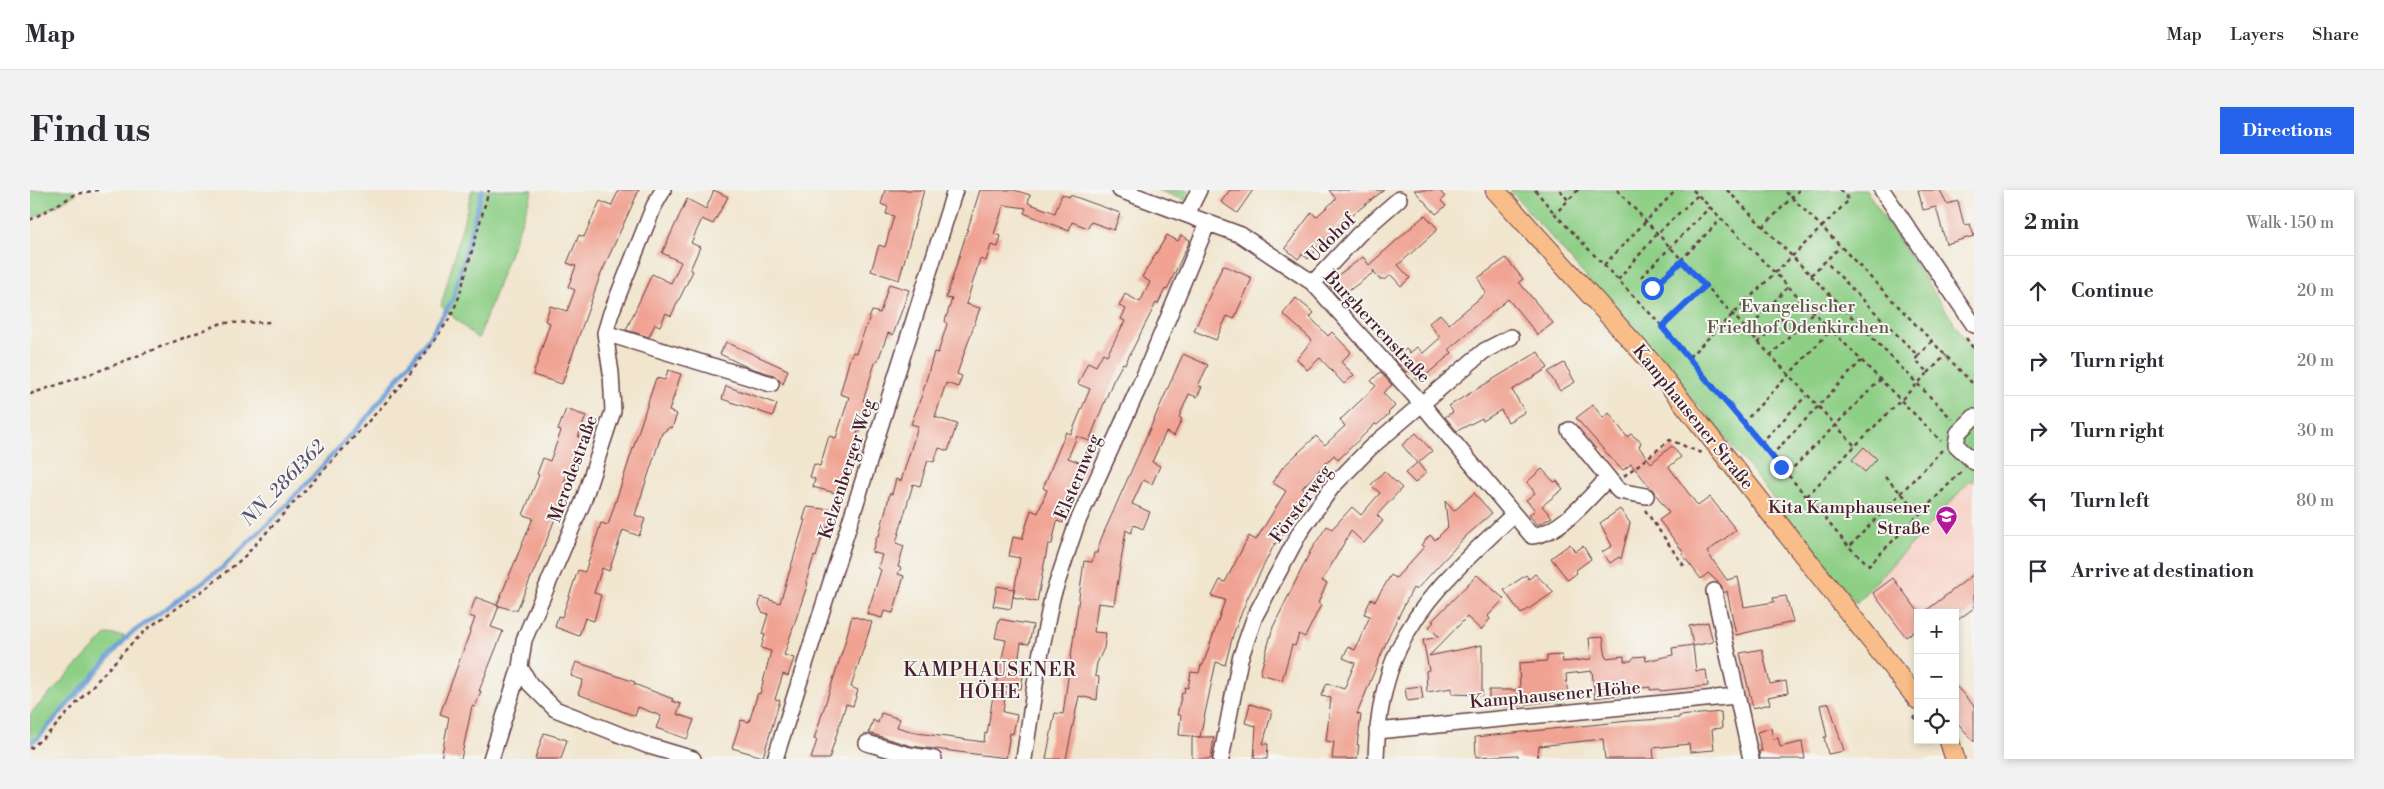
<!DOCTYPE html>
<html lang="en">
<head>
<meta charset="utf-8">
<style>
  body { margin:0; font-family:"Libre Bodoni",serif; background:#f2f2f3; color:#2b2b33 }
  .controls { position:absolute; right:15px; bottom:15px; display:grid; overflow:hidden; border-radius:0px; box-shadow:0 2px 8px #0003 }
  .controls button { width:45px; height:45px; display:grid; place-items:center; padding:0; border:0; border-bottom:1px solid #e1e1e2; background:#fff; color:#2b2b33; font:25px sans-serif }
  .stop { position:absolute; width:15px; height:15px; margin:-11px; border:4px solid #2563eb; border-radius:50%; background:#fff }
  .stop.end { background:#2563eb; border-color:#fff; box-shadow:0 1px 5px #0008 }
  .list { margin:0; padding:0; list-style:none }
  h2 { display:flex; justify-content:space-between; align-items:center; height:65px; margin:0; padding:0 20px; font-size:21px }
  h2 small { font-size:16px; font-weight:400; color:#7c7c81 }
  .list li { display:grid; grid-template-columns:32px 1fr auto; gap:15px; align-items:center; box-sizing:border-box; height:70px; padding:0 20px; border-top:1px solid #e1e1e2 }
  .list b { display:block; font-size:19px; white-space:nowrap }
  .list em { font-size:16px; font-style:normal; color:#7c7c81 }
  .icon { flex:none; width:28px; height:28px; fill:none; stroke:currentColor; stroke-width:2; stroke-linecap:round; stroke-linejoin:round }
  .map { position:relative; flex:none; width:1944px; height:569px; overflow:hidden; border-radius:0px }
  header { display:flex; align-items:center; gap:30px; box-sizing:border-box; height:70px; padding:0 25px; background:#fff; border-bottom:1px solid #e1e1e2 }
  header strong { font-size:24px }
  nav { display:flex; gap:28px; margin-inline-start:auto; font-size:18px }
  .intro { display:flex; align-items:center; justify-content:space-between; box-sizing:border-box; height:120px; padding:0 30px }
  h1 { margin:0; font-size:35px }
  .button { padding:12px 22px; border-radius:0px; background:#2563eb; color:#fff; font-size:18px; font-weight:700 }
  main { display:flex; gap:30px; padding:0 30px }
  aside { flex:1; background:#fff; border-radius:0px; box-shadow:0 2px 8px #0003 }
  .map>svg:first-child { display:block }
</style>
</head>
<body>
<header>
<strong>Map</strong>
<nav><a>Map</a><a>Layers</a><a>Share</a></nav>
</header>
<div class="intro"><h1>Find us</h1><a class="button">Directions</a></div>
<main>
<div class="map">
<svg width="1944" height="569" viewBox="0 0 1944 569">
  <rect width="100%" height="100%" fill="#f6f6f2"/>
  <filter id="ink" filterUnits="userSpaceOnUse"><feTurbulence type="fractalNoise" baseFrequency=".02" numOctaves="2"/><feDisplacementMap in="SourceGraphic" scale="10" xChannelSelector="R" yChannelSelector="G"/><feConvolveMatrix kernelMatrix="1 2 1 2 8 2 1 2 1" color-interpolation-filters="sRGB"/></filter>
  <filter id="wash" filterUnits="userSpaceOnUse"><feTurbulence type="fractalNoise" baseFrequency=".0096" numOctaves="4" result="noise"/><feDisplacementMap in="SourceGraphic" scale="20" xChannelSelector="R" yChannelSelector="G"/><feGaussianBlur stdDeviation="1.12" result="paint"/><feColorMatrix in="noise" values="0 0 0 0 0 0 0 0 0 0 0 0 0 0 0 0 0 1.4 0 .05"/><feComposite in="paint" operator="in"/></filter>
  <g filter="url(#wash)">
    <rect width="100%" height="100%" fill="#f1e5cd"/>
    <path fill="#f7d1c7" d="M1941,290L1944,293V423L1925,438V423H1888V443L1886,441L1875,450L1836,400Z"/>
    <path fill="#8ecf86" stroke="#6c7758" d="M0,0H43L46,4L0,30Z
      M442,0H503L448,149L411,116Z
      M1127,0H1160L1155,10Z
      M1480,0H1836L1944,163V293L1941,290L1826,413L1686,236Z
      M77,444L94,446L90,457L37,518L0,556V524Z"/>
    <g fill="none" stroke-linecap="round" stroke-linejoin="round">
      <path stroke="#6a9cd5" stroke-width="4.5" d="M0,553L8,548L99,445L192,378L250,322L341,223L399,148L423,109L452,0"/>
    </g>
    <g id="blocks">
      <path fill="#f0a393" d="M589,0H609L570,86L532,194L503,185L520,133L515,131L520,116L537,121L545,100L538,97L546,76L537,73L549,45L554,47L570,11L581,16Z
        M684,0L698,7L683,34L672,29L661,53L670,57L660,80L663,81L641,126L636,123L630,136L625,134L619,147L596,140L622,84L641,93L646,83L651,72L632,63L657,9L676,19Z
        M855,0H894L869,90L841,81L849,55L855,57L864,26L856,24L858,17L851,14Z
        M950,0H984L1000,5L998,13L1025,23L1032,4L1039,7L1040,5L1090,23L1084,40L1061,32L1058,38L1042,32L1039,41L994,23L996,18L974,15L964,44L971,46L968,57L961,55L956,71L950,69L936,114L950,118L927,184L932,186L928,197L916,193L905,227L927,234L918,261L909,258L904,272L898,270L890,296L883,294L866,353L874,356L868,377L871,378L868,384L874,386L863,423L854,421L852,428L837,424L851,380L848,378L852,365L842,362L847,346H849L860,303L862,304L866,289L871,291L888,236L881,234L892,205L904,162L908,163L917,134L915,131L922,109L916,108Z
        M1200,0H1223L1207,23L1191,12Z
        M1299,0H1354L1322,25L1320,22L1278,69L1272,64L1268,69L1255,58L1282,22L1286,27L1306,9Z
        M1384,0H1409L1415,7L1411,11L1416,16L1406,24Z
        M1888,0H1910L1917,14L1928,11L1934,35L1940,34L1944,46L1916,54L1906,17L1893,20Z
        M1395,25L1408,39L1368,75L1380,88L1371,96L1361,85L1356,89H1349L1343,80L1344,82L1309,108L1297,93L1333,67L1339,75Z
        M1137,45L1148,51L1151,45L1160,50L1137,100L1135,99L1128,114L1126,113L1095,174L1093,173L1083,191L1059,251L1047,246L1038,268L1057,275L1033,333L1027,331L1022,354H1018L1007,412L983,407L990,368L979,366L983,347L992,349L1001,320L1008,323L1017,300L1013,298L1036,242L1041,244L1060,199L1048,194L1058,172L1066,176L1073,163L1077,165L1095,131L1091,129L1096,119L1089,116L1095,104L1110,112L1120,92L1112,87Z
        M1476,68L1493,89L1489,92L1523,133L1508,145L1478,109L1419,159L1422,163L1389,191L1379,180L1376,182L1364,169L1376,159L1380,163L1387,157L1393,163L1410,148L1399,133L1410,124L1419,134L1456,103L1448,88Z
        M1193,75L1222,88L1204,129L1197,126L1186,150L1164,141Z
        M859,94L879,100L863,145L858,143L848,170H846L833,211L837,212L833,225H835L830,242L828,241L817,284L815,283L809,304L783,297L785,289L780,287L784,274L790,276L799,246L806,248L819,207L810,204L820,168L823,162L826,163L842,121L850,123Z
        M1266,108L1284,123L1280,127L1298,146L1302,142L1321,162L1311,172L1324,185L1314,194L1290,168L1277,180L1267,169L1282,150L1253,124Z
        M696,152L758,180L753,194L744,185L717,177L690,164Z
        M1508,162L1518,178L1482,200L1495,222L1478,232L1471,220L1453,231L1452,228L1427,241L1415,227L1423,222L1419,216Z
        M1153,164L1178,175L1168,196L1172,197L1167,207L1159,204L1149,227L1152,229L1144,246L1136,242L1122,272L1130,276L1122,294L1113,290L1102,314L1120,322L1113,339L1104,335L1101,343L1096,340L1084,415L1068,413L1064,442L1076,443L1074,458L1067,473L1065,486L1069,487L1067,510L1049,506L1036,569H1016L1025,523L1033,524L1054,371L1062,372L1064,363H1067L1071,349Z
        M1534,173L1545,192L1530,201L1518,182Z
        M638,180L651,184L639,221L647,224L642,238L640,237L632,243L605,325L615,329L609,346L593,340L579,381L572,378L564,403L571,405L564,431L555,428L549,446L525,437L528,426L532,427L548,380L555,382L571,333L578,335L626,188L635,190Z
        M1350,182L1362,195L1353,203L1365,216L1358,223L1359,224L1347,235L1345,234L1308,270L1304,265L1272,298L1280,303L1254,339L1256,340L1247,354L1245,353L1217,409L1203,445L1195,475L1186,472L1170,547H1184L1181,569H1162V547H1170L1149,545L1151,525H1147L1152,503H1154L1155,497L1158,498L1161,482L1169,483L1171,475H1173L1195,410L1182,406L1190,390L1195,392L1219,346L1226,350L1256,301L1243,293L1252,278L1286,246L1295,255L1315,236L1310,230L1346,196L1341,191Z
        M696,196L747,214L743,226L692,209Z
        M1563,215L1573,228L1579,223L1597,247L1601,244L1611,252L1609,257L1621,273L1642,256L1651,267L1639,277L1668,316L1680,307L1706,340L1677,362L1697,390L1708,387L1714,417L1744,412L1743,408L1756,406L1763,432L1706,445L1697,401L1694,403L1691,395L1678,383L1671,389L1652,364L1654,363L1629,330L1639,323L1622,299L1601,274L1593,280L1587,275L1546,228Z
        M536,219L556,226L548,247L551,248L534,293L538,295L514,357L487,420H482L467,415L503,328L493,325L509,285L507,284L513,268L520,271L531,241L528,240Z
        M1386,243L1402,261L1388,273L1396,283L1385,293L1375,283L1387,273L1372,255Z
        M1834,257L1847,269L1835,282L1822,270Z
        M1512,279L1524,292L1527,291L1533,299L1512,316L1522,327L1507,335L1499,325L1505,320L1496,310L1505,303L1497,292Z
        M1354,281L1372,298L1347,325L1353,331L1334,353L1321,341L1292,391L1297,393L1288,413L1291,415L1275,447L1269,444L1265,456L1262,455L1252,490L1230,484L1243,437L1281,360L1297,336L1302,339L1322,317L1331,325L1350,303L1341,295Z
        M1444,303L1462,323L1435,347L1386,400L1383,398L1360,443L1327,524L1331,525L1327,555H1329L1327,569H1302L1304,552L1296,551L1301,508L1291,506L1297,493L1314,499L1325,473L1313,468L1318,457L1325,460L1340,426L1334,424L1341,409L1345,411L1361,385L1366,388L1394,357L1391,355L1400,345L1405,350L1418,337L1415,311L1424,321Z
        M777,317L804,320L798,338L795,337L786,367L784,366L776,392L778,393L754,465L764,468L758,486L753,484L745,509L750,510L733,567L702,558L711,530L719,532L728,503L730,504L741,461L731,458L735,445L732,444L738,424L732,422L729,415L731,407L750,413L775,330H773Z
        M1590,319L1600,333L1591,369L1589,367L1580,373L1572,362L1582,356L1570,333Z
        M1540,354L1545,362L1553,356L1561,369L1545,381L1547,383L1538,390L1521,368Z
        M1505,384L1524,402L1491,424L1474,400L1496,385L1499,389Z
        M1944,384V418L1925,432V423H1893Z
        M1447,385L1474,409L1458,426L1460,429L1451,440L1437,427L1399,466L1452,455V505L1422,504V498L1397,502L1396,481L1399,480L1393,450L1409,447L1399,437L1404,432L1402,431Z
        M1863,388L1888,421V438L1876,447L1843,403Z
        M967,396L984,399L981,419L963,416Z
        M446,407L469,416L461,437L473,441L449,501H451L445,517L442,516L431,569H411L419,527L410,524L445,428L439,426Z
        M822,426L842,432L821,497L828,500L823,516L816,514L799,569H781L787,550L784,549L814,456Z
        M969,429L1003,435L999,454L991,453L987,479L994,480L991,499L966,495L976,450L965,448Z
        M1678,432L1683,452L1663,456L1666,481L1676,480L1678,496L1630,501L1629,499L1620,500V497L1596,500V504L1565,508L1562,481L1536,484L1538,509L1483,516L1459,515V500H1490L1489,473L1517,471V466L1532,465L1533,472L1561,469L1559,448L1573,447L1576,468L1594,466V471H1601L1604,467L1615,466L1616,471L1643,465L1642,458L1663,455L1659,436Z
        M1732,459L1740,494L1756,491L1758,503L1738,507L1740,514L1723,518L1710,463Z
        M546,472L605,492L604,494L643,509L642,511L651,514L647,524L664,530L657,549L626,538L631,526L608,517L605,526L548,504L553,490L541,486Z
        M1925,495L1944,516V552L1925,530Z
        M1391,496L1393,509L1377,511L1375,498Z
        M964,499L976,501L973,522L987,525L983,544L980,543L976,568L881,556L839,543L843,530L848,533L851,523L870,529L867,537L887,543L954,552L955,543L957,544Z
        M1799,513L1814,561L1798,564L1794,547H1797L1790,515Z
        M1220,514L1242,521L1233,554H1238L1237,569H1224L1226,536L1215,533Z
        M1691,522L1692,538L1682,539L1684,560L1660,562L1659,554L1623,558L1624,569H1575L1573,549L1509,556L1507,569H1488V565L1446,567L1445,547L1599,531L1649,528V526Z
        M1741,538L1743,549L1748,548L1750,557L1772,552L1775,569H1730L1729,561H1732L1727,542Z
        M514,543L537,550L531,569H505Z"/>
    </g>
  </g>
  <g filter="url(#ink)">
    <use href="#blocks" fill-opacity="0" stroke="#633d43" stroke-width="1"/>
    <g fill="none" stroke-linecap="round" stroke-linejoin="round">
      <defs>
        <path id="minor" d="M1090,0L1211,45L1283,93L1391,213L1502,346C1531,343 1558,309 1578,288
          M1852,0L1944,135
          M1157,24L1169,0
          M1283,93L1329,44L1369,9
          M575,143L741,194
          M1944,227L1928,243L1926,255L1944,272
          M1539,240L1589,301L1616,306
          M1684,401L1721,569
          M490,477L500,494L525,519L616,555L663,569
          M1347,541L1706,506
          M837,553L879,565L904,569
          M461,569L490,477L494,450L553,312L583,221L581,183L575,143L581,123L624,16L633,0
          M745,569L925,0
          M994,569L1007,481L1022,408L1047,333L1114,186L1178,32
          M1191,569L1210,469L1225,426L1270,342L1302,297L1340,258L1454,161L1481,147
          M1346,569C1347,531 1353,492 1369,458C1394,404 1441,365 1483,325"/>
        <path id="major" d="M1465,0L1620,171L1888,510
          M1919,550L1925,569"/>
      </defs>
      <use href="#minor" stroke="#633d43" stroke-width="18"/>
      <use href="#major" stroke="#633d43" stroke-width="21"/>
      <path stroke="#633d43" stroke-width="2.5" stroke-dasharray="4 4" stroke-linecap="butt" d="M1505,0L1525,24
        M1530,0L1538,10
        M1548,0L1525,24L1633,137L1819,357L1913,259
        M1587,0L1825,256L1898,183L1885,170L1888,166L1795,71
        M1663,0L1911,251
        M1697,0L1922,229
        M1810,0L1819,10L1792,37L1944,195
        M0,30L46,4L68,0
        M1733,37L1769,0
        M1651,70L1691,29
        M1652,71L1622,98L1611,87L1680,17
        M1574,75L1646,0
        M1781,85L1810,57
        M1588,90L1627,44L1668,5
        M1633,137L1675,97
        M1716,141L1758,97
        M1936,148L1944,159
        M1728,153L1770,109
        M1740,166L1783,122
        M1888,166L1902,151
        M1659,167L1792,37L1754,0
        M1898,183L1916,165
        M0,204L66,182L192,133L242,132
        M1713,233L1801,140
        M1731,253L1776,206
        M1741,266L1831,171
        M1758,283L1850,190
        M1594,286L1640,250L1671,263
        M1855,287L1891,323
        M1777,306L1825,256
        M1615,320L1654,376
        M1820,358L1839,375L1933,280
        M1883,526L1888,533
        M1899,550L1903,557
        M0,559L22,540L101,454L121,436L179,396L213,368L358,210L397,161L420,128L429,107L459,0"/>
      <use href="#minor" stroke="#fff" stroke-width="15"/>
      <use href="#major" stroke="#f8bd89" stroke-width="19"/>
    </g>
  </g>
  <g fill="none" stroke-linecap="round" stroke-linejoin="round" filter="url(#ink)">
    <path stroke="#2563eb" stroke-width="6" d="M1622,98L1652,71L1675,96L1632,137L1751,277"/>
  </g>
  <defs>
    <symbol id="school-pin" viewBox="-11 -11 22 30"><path d="M0 17L-7.5 6A9.5 9.5 0 1 1 7.5 6Z" fill="#b5179e" stroke="#f6f6f2"/><path d="M0-5L7-2L0 1L-7-2ZM-4 1L0 2.5L4 1V4Q0 6-4 4Z" fill="#fff"/></symbol>
  </defs>
  <g fill-rule="evenodd">
    <use href="#school-pin" x="1904" y="314" width="25" height="34"/>
  </g>
  <g text-anchor="middle" dominant-baseline="central" stroke-width="4" stroke-linejoin="round" paint-order="stroke">
    <g font-size="18" fill="#4a1f2b" stroke="#f6f6f2">
      <text transform="translate(1301 48) rotate(-45)">Udohof</text>
      <text transform="translate(1347 137) rotate(47)">Burgherrenstraße</text>
      <text transform="translate(1663 227) rotate(51)">Kamphausener Straße</text>
      <text transform="translate(543 279) rotate(-70)">Merodestraße</text>
      <text transform="translate(817 279) rotate(-72)">Kelzenberger Weg</text>
      <text transform="translate(1048 287) rotate(-67)">Elsternweg</text>
      <text transform="translate(1271 314) rotate(-54)">Försterweg</text>
      <text transform="translate(1525 505) rotate(-5)">Kamphausener Höhe</text>
    </g>
    <g font-size="18" fill="#5e5446" stroke="#f6f6f2">
      <text x="1768" y="116">Evangelischer<tspan x="1768" dy="21">Friedhof Odenkirchen</tspan></text>
    </g>
    <g font-size="18" fill="#4a1f2b" stroke="#f6f6f2" text-anchor="end">
      <text x="1900" y="317">Kita Kamphausener<tspan x="1900" dy="21">Straße</tspan></text>
    </g>
    <g font-size="19" font-style="italic" fill="#57516f" stroke="#f6f6f2">
      <text transform="translate(253 293) rotate(-46)">NN_2861362</text>
    </g>
    <g font-size="19" letter-spacing="1" fill="#4a1f2b" stroke="#f6f6f2">
      <text x="960" y="480">KAMPHAUSENER<tspan x="960" dy="22">HÖHE</tspan></text>
    </g>
  </g>
</svg>
<div class="controls">
<button>+</button>
<button>−</button>
<button><svg class="icon" aria-label="locate" viewBox="0 0 24 24"><circle cx="12" cy="12" r="6"/><path d="M12 2v4M12 18v4M2 12h4M18 12h4"/></svg></button>
</div>
<div class="stop" style="left:1622px;top:98px"></div>
<div class="stop end" style="left:1751px;top:277px"></div>
</div>
<aside>
<h2>2 min<small>Walk · 150 m</small></h2>
<ul class="list">
<li><svg class="icon" aria-label="ahead" viewBox="0 0 24 24"><path d="M12 20V5M6 11l6-6 6 6"/></svg><div><b>Continue</b></div><em>20 m</em></li>
<li><svg class="icon" aria-label="right" viewBox="0 0 24 24"><path d="M7 20v-9h11M14 6l5 5-5 5"/></svg><div><b>Turn right</b></div><em>20 m</em></li>
<li><svg class="icon" aria-label="right" viewBox="0 0 24 24"><path d="M7 20v-9h11M14 6l5 5-5 5"/></svg><div><b>Turn right</b></div><em>30 m</em></li>
<li><svg class="icon" aria-label="left" viewBox="0 0 24 24"><path d="M17 20v-9H6M10 6l-5 5 5 5"/></svg><div><b>Turn left</b></div><em>80 m</em></li>
<li><svg class="icon" aria-label="arrive" viewBox="0 0 24 24"><path d="M6 21V4h12l-3 4 3 4H6"/></svg><div><b>Arrive at destination</b></div></li>
</ul>
</aside>
</main>
</body>
</html>
